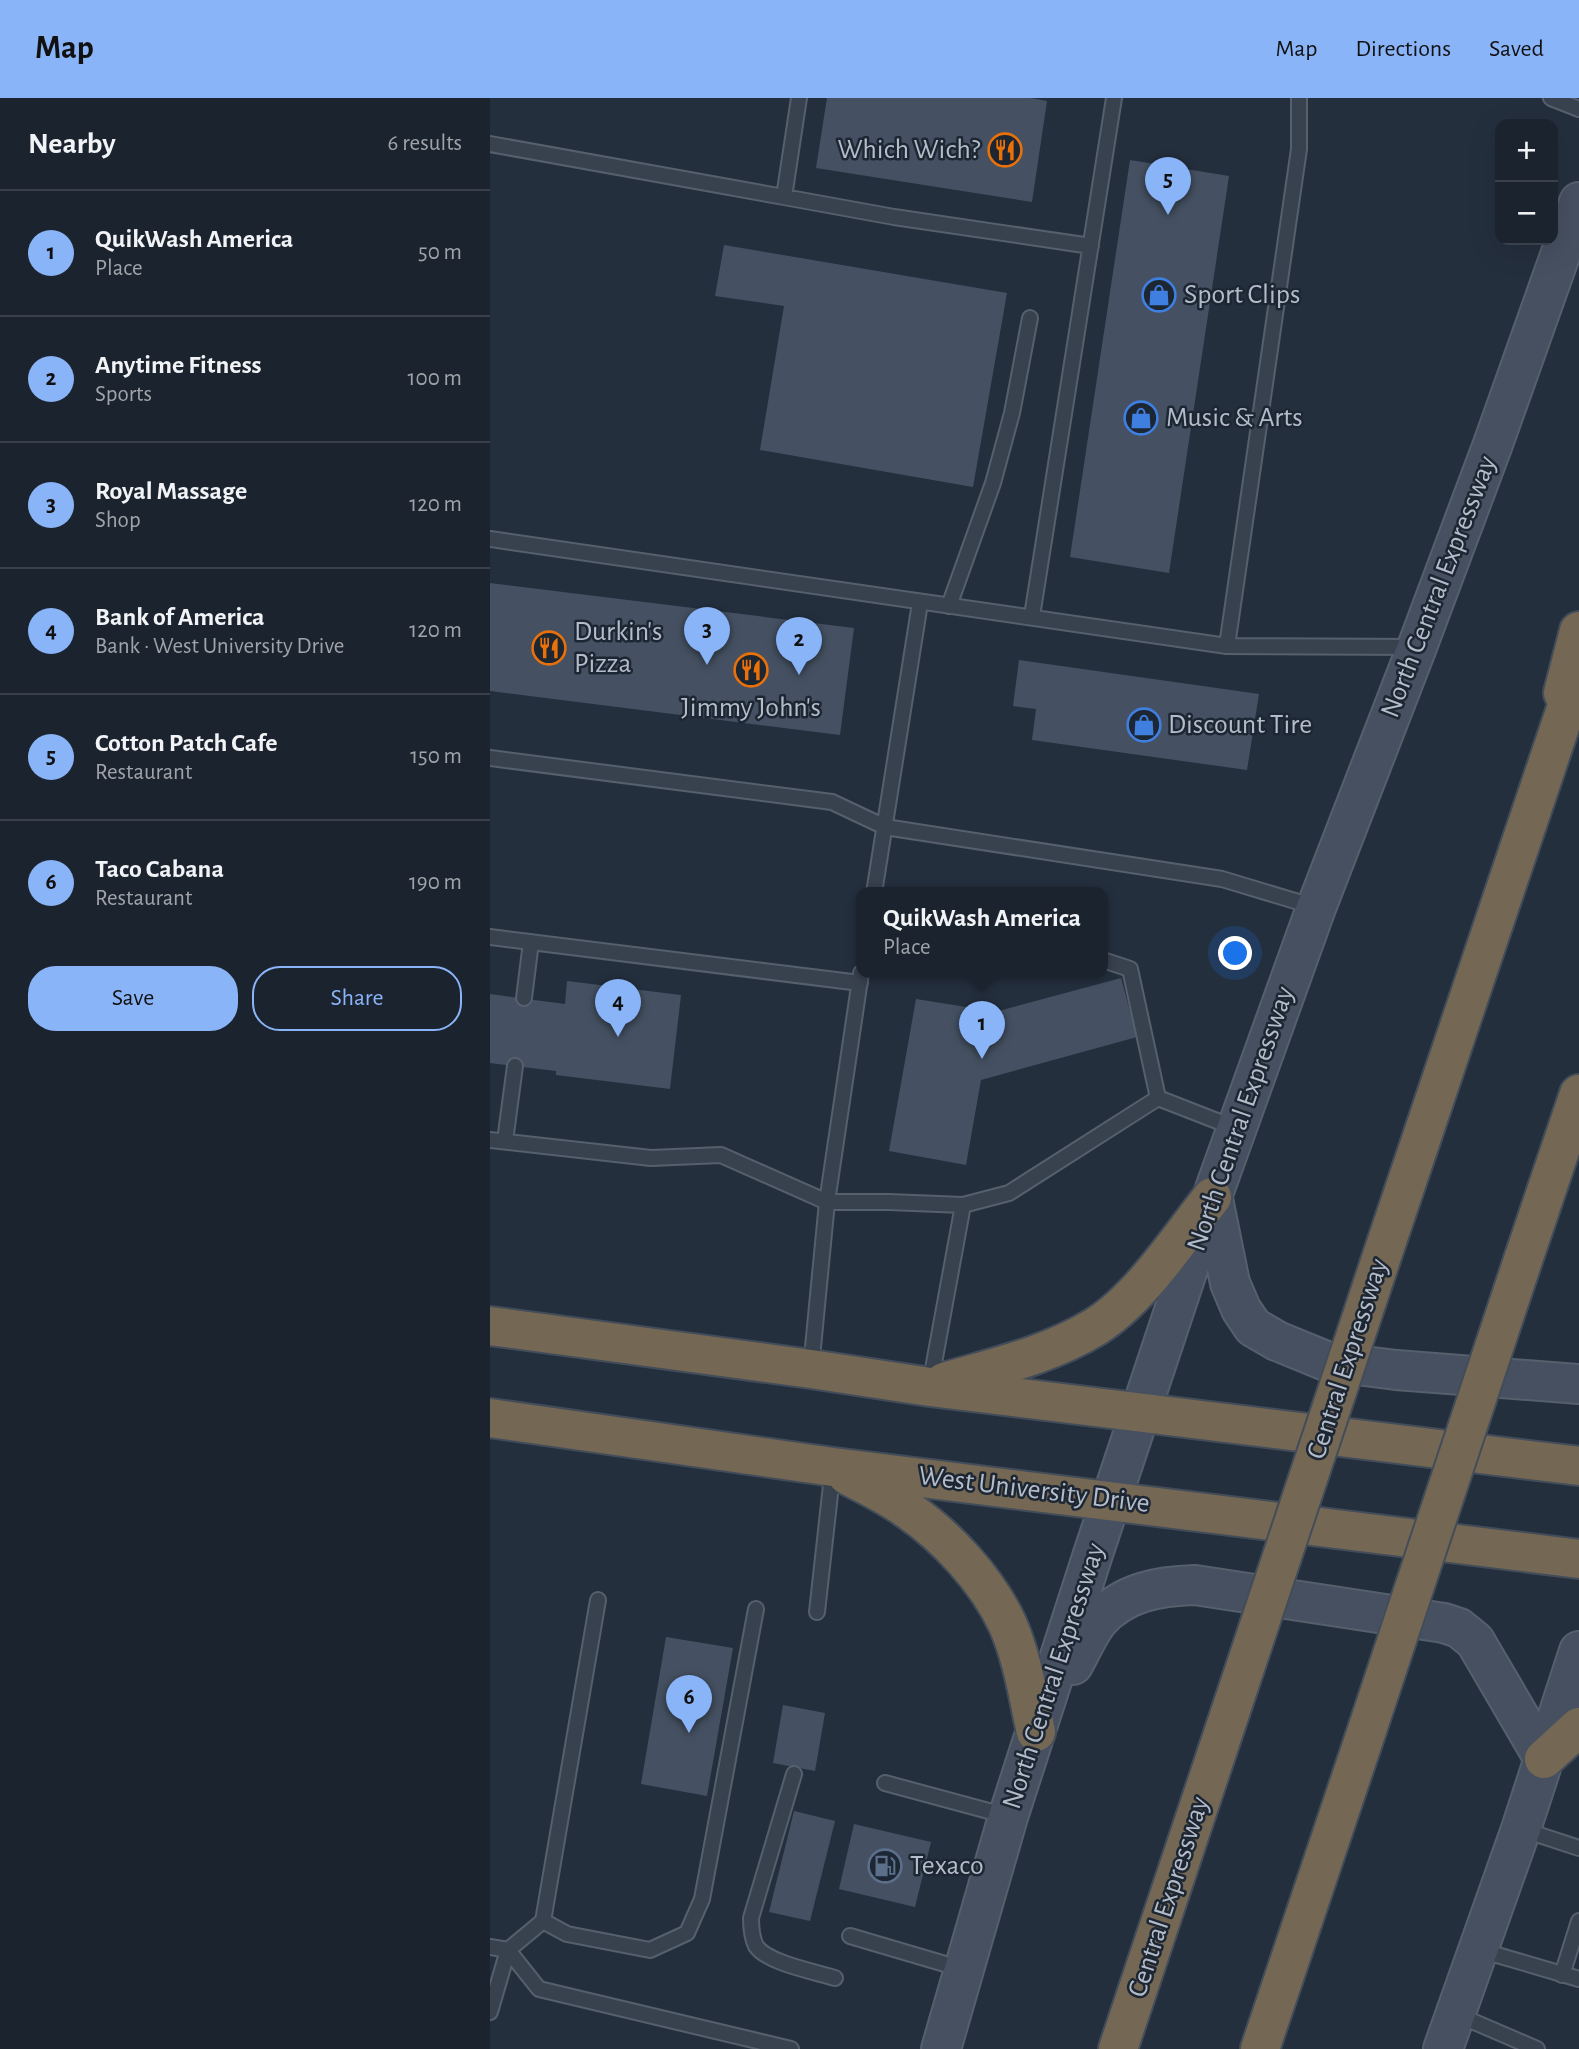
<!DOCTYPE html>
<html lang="en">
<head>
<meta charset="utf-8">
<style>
  body { margin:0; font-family:"Alegreya Sans",sans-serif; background:#242b36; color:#f1f3f6 }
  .controls { position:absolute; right:21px; top:21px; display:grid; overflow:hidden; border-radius:14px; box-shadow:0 7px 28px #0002 }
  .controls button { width:63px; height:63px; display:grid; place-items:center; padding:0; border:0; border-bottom:2px solid #39404a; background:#1b232e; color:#f1f3f6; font:35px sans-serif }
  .you { position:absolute; left:746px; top:856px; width:24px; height:24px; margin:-18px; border:5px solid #fff; border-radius:50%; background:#1a73e8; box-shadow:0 0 0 10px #1a73e833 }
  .badge { display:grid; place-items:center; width:46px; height:46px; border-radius:50%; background:#8ab4f8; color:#111; font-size:23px; font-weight:700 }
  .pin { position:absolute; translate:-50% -58px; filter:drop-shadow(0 2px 4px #0008) }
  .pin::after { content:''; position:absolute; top:37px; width:24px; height:21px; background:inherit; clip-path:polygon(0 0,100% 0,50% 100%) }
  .popup { position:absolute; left:366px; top:789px; width:252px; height:91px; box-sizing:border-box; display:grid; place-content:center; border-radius:14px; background:#1b232e; filter:drop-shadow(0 2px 5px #0005); font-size:23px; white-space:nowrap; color:#a0a4aa }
  .popup b { font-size:26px; color:#f1f3f6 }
  .popup::after { content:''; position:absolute; left:50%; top:100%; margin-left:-14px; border:14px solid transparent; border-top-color:#1b232e }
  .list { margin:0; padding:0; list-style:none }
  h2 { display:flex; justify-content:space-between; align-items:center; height:91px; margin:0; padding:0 28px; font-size:30px }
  h2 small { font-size:23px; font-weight:400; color:#a0a4aa }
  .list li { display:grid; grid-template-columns:46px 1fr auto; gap:21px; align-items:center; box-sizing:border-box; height:126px; padding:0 28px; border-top:2px solid #39404a }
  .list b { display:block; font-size:26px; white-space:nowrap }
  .list p { margin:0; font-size:23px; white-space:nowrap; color:#a0a4aa }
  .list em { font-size:23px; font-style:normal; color:#a0a4aa }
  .actions { display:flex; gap:14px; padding:21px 28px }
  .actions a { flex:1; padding:16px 0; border:2px solid #8ab4f8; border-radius:28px; text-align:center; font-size:24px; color:#8ab4f8 }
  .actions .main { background:#8ab4f8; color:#111 }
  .map { position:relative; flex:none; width:1089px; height:1951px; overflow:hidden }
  header { display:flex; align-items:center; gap:42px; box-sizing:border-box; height:98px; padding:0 35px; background:#8ab4f8; color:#111 }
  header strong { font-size:33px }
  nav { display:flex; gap:38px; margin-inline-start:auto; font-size:24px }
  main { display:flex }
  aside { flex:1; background:#1b232e }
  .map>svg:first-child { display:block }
</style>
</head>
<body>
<header>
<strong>Map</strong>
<nav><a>Map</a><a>Directions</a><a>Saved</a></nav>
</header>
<main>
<aside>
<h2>Nearby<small>6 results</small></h2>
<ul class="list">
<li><span class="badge">1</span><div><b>QuikWash America</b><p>Place</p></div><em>50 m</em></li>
<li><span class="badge">2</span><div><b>Anytime Fitness</b><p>Sports</p></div><em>100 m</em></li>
<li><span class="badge">3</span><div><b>Royal Massage</b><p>Shop</p></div><em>120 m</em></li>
<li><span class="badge">4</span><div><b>Bank of America</b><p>Bank · West University Drive</p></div><em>120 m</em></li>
<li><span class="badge">5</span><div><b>Cotton Patch Cafe</b><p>Restaurant</p></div><em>150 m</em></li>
<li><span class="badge">6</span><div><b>Taco Cabana</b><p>Restaurant</p></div><em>190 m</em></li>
</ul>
<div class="actions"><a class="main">Save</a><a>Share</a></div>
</aside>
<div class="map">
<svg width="1089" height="1951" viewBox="0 0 1089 1951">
  <rect width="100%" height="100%" fill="#242f3e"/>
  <path fill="#455162" d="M337,0H541L557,3L542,104L326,70Z
    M640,62L739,78L679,475L580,459Z
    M234,147L517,195L483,389L270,352L294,208L225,198Z
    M0,485L364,530L350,637L0,593Z
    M529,562L769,596L757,672L542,642L546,611L523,608Z
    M631,880L647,939L491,982L476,1067L399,1053L426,901L501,913V915Z
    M77,883L191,897L180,991L66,977V973L0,965V896L75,906Z
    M176,1539L243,1550L217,1698L151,1686Z
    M293,1607L335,1615L325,1673L283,1665Z
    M304,1713L345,1723L320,1823L279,1814Z
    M364,1726L441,1744L425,1809L349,1791Z"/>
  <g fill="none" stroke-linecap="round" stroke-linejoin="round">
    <defs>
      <path id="lane" d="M309,0L294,99L404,119L601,148
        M1061,0L1089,11
        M0,46L294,99
        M0,441L737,548L925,549
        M459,508L503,385L522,315L540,220
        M542,518L624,0
        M737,548L809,51V0
        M0,660L342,704L395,729L732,781L825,809
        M384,795L430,505
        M0,839L370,885
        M613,862L640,871L668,1000L745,1030
        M34,900L41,844
        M0,1042L161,1060L231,1057L337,1104H399L473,1107L440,1287
        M15,1043L25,968
        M473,1107L519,1095L668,1000
        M321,1270L337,1104L371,875
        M108,1502L53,1823L18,1852L49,1891L301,1951
        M327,1514L343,1369
        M304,1676L261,1820C261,1829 262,1840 266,1848C277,1865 326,1874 345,1880
        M395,1685L517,1718
        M1034,1732L1089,1750
        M53,1823L77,1836L160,1852L197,1835L212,1801L266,1511
        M360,1838L472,1871
        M0,1849L18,1852L0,1914
        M990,1852L1089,1881
        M1072,1877L1089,1823
        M968,1917L1047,1951"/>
      <path id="secondary" d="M723,1101L740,1185L751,1211L763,1229L787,1243L836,1263L906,1272L1089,1286
        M583,1567C591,1553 598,1536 608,1523C633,1494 669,1488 705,1487L954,1525L969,1530L985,1543L1054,1661
        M451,1951L518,1719L603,1456L722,1099L826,810L927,549L1003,346L1089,104
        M953,1951L1031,1731L1089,1553"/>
      <path id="highway" d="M1073,595L1089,533
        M897,1143L1089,572
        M1033,1162L1089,996
        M0,1228L321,1271L440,1289L1089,1368
        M454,1284C505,1269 559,1257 605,1229C650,1201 689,1141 722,1099
        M0,1320L343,1369L1089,1461
        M357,1377C377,1388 399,1398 418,1412C457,1439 496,1481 517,1525C532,1558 538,1598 546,1634
        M1054,1661L1089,1629
        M628,1951L740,1615
        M770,1951L877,1632"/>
    </defs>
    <use href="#lane" stroke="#565f6c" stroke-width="18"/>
    <use href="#secondary" stroke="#565f6c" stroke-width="42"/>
    <use href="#highway" stroke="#434c59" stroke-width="42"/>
    <use href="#lane" stroke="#38414e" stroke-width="14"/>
    <use href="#secondary" stroke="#465061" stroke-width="38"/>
    <use href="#highway" stroke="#746855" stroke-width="38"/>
    <defs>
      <path id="highway-bridge" d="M740,1615L897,1143
        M877,1632L1033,1162"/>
    </defs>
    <use href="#highway-bridge" stroke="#434c59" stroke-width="42" stroke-linecap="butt"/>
    <use href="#highway-bridge" stroke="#746855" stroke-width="38"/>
  </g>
  <defs>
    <symbol id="restaurant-ring" viewBox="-11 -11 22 22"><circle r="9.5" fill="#1d2633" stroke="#e8710a" stroke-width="1.5"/><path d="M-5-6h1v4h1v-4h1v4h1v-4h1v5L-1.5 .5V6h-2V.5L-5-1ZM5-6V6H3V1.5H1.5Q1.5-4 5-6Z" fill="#e8710a"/></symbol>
    <symbol id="shop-ring" viewBox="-11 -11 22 22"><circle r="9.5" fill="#1d2633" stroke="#3f7fe0" stroke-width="1.5"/><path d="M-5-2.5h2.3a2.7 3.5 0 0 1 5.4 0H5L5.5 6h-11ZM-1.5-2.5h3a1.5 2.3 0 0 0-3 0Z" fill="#3f7fe0"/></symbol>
    <symbol id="fuel-ring" viewBox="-11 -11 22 22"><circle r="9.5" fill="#1d2633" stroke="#5c6f8a" stroke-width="1.5"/><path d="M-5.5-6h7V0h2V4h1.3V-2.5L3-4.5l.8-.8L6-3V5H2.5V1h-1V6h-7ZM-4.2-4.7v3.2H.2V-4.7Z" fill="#5c6f8a"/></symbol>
  </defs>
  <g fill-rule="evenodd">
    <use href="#restaurant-ring" x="496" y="33" width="38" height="38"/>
    <use href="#shop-ring" x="650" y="178" width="38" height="38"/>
    <use href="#shop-ring" x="632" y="301" width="38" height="38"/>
    <use href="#restaurant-ring" x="40" y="531" width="38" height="38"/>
    <use href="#restaurant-ring" x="242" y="553" width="38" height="38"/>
    <use href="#shop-ring" x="635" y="608" width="38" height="38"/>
    <use href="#fuel-ring" x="376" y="1749" width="38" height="38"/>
  </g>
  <g text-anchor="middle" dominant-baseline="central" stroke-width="5" stroke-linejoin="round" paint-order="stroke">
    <g font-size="28" fill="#b4bcc9" stroke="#1d2633" text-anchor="start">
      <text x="490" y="52" text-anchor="end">Which Wich?</text>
      <text x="694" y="197">Sport Clips</text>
      <text x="676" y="320">Music &amp; Arts</text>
      <text x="84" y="534">Durkin's<tspan x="84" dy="32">Pizza</tspan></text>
      <text x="261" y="610" text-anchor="middle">Jimmy John's</text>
      <text x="678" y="627">Discount Tire</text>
      <text x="420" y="1768">Texaco</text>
    </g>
    <g font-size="28" fill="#b4bcc9" stroke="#1d2633">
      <text transform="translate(949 489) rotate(-69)">North Central Expressway</text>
      <text transform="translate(751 1021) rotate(-71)">North Central Expressway</text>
      <text transform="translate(858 1261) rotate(-72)">Central Expressway</text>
      <text transform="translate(544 1392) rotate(7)">West University Drive</text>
      <text transform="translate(564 1578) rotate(-72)">North Central Expressway</text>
      <text transform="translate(679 1799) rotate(-72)">Central Expressway</text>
    </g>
  </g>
</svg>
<div class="controls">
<button>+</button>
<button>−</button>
</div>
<div class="you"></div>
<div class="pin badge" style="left:492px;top:961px">1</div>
<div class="popup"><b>QuikWash America</b>Place</div>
<div class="pin badge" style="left:309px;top:577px">2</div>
<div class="pin badge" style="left:217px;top:567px">3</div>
<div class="pin badge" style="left:128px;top:939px">4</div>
<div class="pin badge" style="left:678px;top:117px">5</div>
<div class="pin badge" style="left:199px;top:1635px">6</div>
</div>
</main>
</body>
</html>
